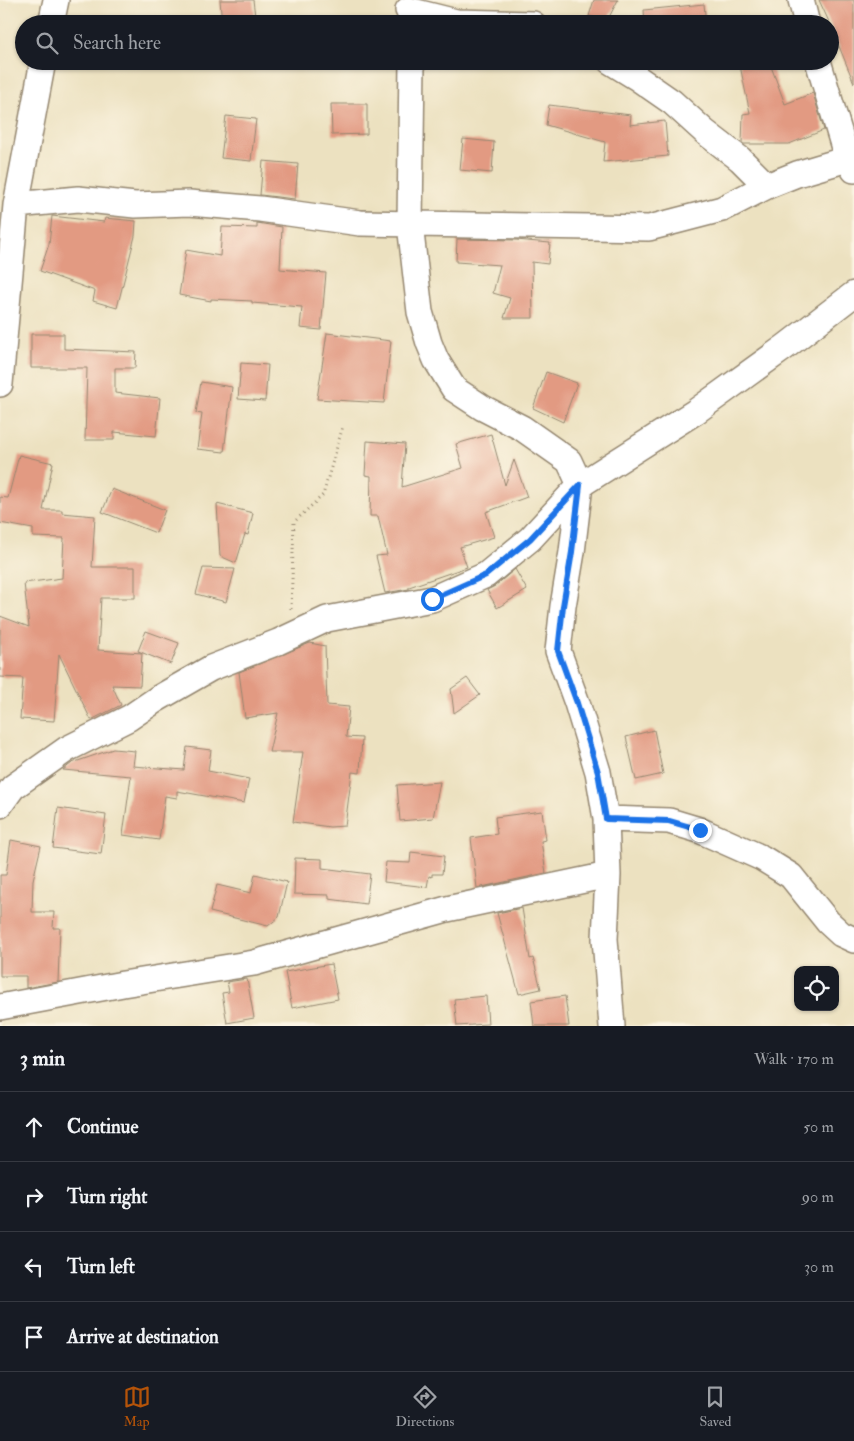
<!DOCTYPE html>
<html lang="en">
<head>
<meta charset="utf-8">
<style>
  body { margin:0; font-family:"IM FELL Double Pica",serif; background:#242831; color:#f1f3f6 }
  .controls { position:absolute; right:15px; bottom:15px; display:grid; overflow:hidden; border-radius:10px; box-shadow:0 1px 4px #0004 }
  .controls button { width:45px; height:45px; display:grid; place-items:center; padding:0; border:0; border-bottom:1px solid #363941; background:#171b24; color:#f1f3f6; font:25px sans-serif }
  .stop { position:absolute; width:15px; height:15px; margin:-11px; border:4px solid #1a73e8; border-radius:50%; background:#fff }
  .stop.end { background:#1a73e8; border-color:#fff; box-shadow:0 1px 5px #0008 }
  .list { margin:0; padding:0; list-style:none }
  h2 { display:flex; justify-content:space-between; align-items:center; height:65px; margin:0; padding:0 20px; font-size:21px }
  h2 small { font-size:16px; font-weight:400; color:#9ea1a6 }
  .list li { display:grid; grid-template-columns:32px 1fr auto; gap:15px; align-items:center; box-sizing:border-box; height:70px; padding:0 20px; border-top:1px solid #363941 }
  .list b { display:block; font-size:19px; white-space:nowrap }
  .list em { font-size:16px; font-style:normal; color:#9ea1a6 }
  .icon { flex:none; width:28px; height:28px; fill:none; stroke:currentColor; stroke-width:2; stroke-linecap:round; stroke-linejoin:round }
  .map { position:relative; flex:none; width:854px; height:1026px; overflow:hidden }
  .search { position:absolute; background:#171b24; box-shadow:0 1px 4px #0004; left:15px; right:15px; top:15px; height:55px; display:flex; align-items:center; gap:12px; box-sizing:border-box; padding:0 18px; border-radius:28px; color:#9ea1a6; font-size:19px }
  .sheet { height:345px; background:#171b24 }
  nav { display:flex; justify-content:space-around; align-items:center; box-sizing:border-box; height:70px; border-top:1px solid #363941; background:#171b24; font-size:14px; color:#9ea1a6 }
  nav a { display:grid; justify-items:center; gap:2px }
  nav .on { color:#b45309 }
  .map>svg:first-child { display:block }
</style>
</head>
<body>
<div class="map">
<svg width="854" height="1026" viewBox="0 0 854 1026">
  <rect width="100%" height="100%" fill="#fcf5e5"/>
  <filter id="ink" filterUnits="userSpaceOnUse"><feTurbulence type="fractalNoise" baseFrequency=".02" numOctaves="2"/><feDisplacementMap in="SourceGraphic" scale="10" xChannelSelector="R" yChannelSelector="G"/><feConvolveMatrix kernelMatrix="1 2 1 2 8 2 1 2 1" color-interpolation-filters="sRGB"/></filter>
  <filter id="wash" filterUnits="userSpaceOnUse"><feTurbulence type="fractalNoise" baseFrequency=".0096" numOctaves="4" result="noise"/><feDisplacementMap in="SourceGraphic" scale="20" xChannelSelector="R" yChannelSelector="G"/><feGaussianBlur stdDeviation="1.12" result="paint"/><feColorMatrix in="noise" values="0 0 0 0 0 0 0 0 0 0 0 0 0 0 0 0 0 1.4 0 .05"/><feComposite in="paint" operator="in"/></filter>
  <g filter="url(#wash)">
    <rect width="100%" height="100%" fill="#ece1c0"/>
    <g id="blocks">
      <path fill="#e29a82" d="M220,0H253L256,24H222Z
        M594,0H618L607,21L589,16Z
        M819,0H854V83L830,24Z
        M704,4L706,24H645L644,10Z
        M739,61H769L785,104L813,93L824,130L789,144H744L742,143L743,114L750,113Z
        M331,104H367V134L332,135Z
        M549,105L631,115L630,125L665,121L668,156L603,162L605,142L546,125Z
        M226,116L256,119L251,161L221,158Z
        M463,139L494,142L492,173L460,170Z
        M263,161L298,164L295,199L260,195Z
        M52,216L104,222L105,218L136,221L135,236L117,308L93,301L95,291L40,271L49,244Z
        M257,223L282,227L280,269L326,273L321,330L300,328L302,307L252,303V301L211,299V301L179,295L186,250L220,256L222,227L257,228Z
        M457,239L516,240L550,243L548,264L532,262L533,318H504L510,298L493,293L500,265L456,262Z
        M327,333L391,341L384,403L317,399Z
        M31,334H64V349L136,352L135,368H115V393L160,398L156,436L114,432V440H85L87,368H31Z
        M241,363L268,365L265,401L238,399Z
        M546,372L577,383L563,422L533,408Z
        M201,382L232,387L224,452L197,449L202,414L196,413Z
        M491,434L505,485L514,460L527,497L486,512L494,537L460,547L467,567L409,587V589L385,593L376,556L387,555L378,516H370L371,476L365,475L367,441L405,444L402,487L463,468L456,444Z
        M19,455L53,463L43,510H62V513L95,516L92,567H135V598H101L98,650L142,653L140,686L112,685L121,705L91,720L59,654L54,721L20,719L23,678L0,677V616L29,627L24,583L62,578L64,538L33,537V529L0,523V497L8,498Z
        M112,489L165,510L156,533L102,512Z
        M217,504L253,513L248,535L245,534L236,563L220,556Z
        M203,568L235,569L226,602L196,594Z
        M515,569L527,590L497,608L487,590L495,586Z
        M146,631L179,643L171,664L138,651Z
        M310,643L325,646L327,705L349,707L346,737L362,738L360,773L352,772L345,826L330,827L293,822L303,752H269L278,713L245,718L239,672Z
        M467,678L480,695L454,713L451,689Z
        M654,730L663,774L636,780L626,737Z
        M187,747L211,750L208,771L249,779L244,803L177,791V798L165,796L159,840L123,835L131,776L63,770L72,763L113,749L135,751L133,766L184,770Z
        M440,782L433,818L400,821L397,785Z
        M58,808L106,815L101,854L53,848Z
        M542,811L546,840L541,841L546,873L477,888L471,838L497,834L495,817Z
        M11,840L41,846L33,880L32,912H54L53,928H60L58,982L26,988V976H0V875H6Z
        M411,852L444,856L442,874H432V877L429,876L427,887L384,882L386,862L410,863Z
        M295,858L322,859V868L370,874L366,904L329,899V895L294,894Z
        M255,874L287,882L279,917L268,926L210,912L217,885L251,893Z
        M522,908L530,959L533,958L541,989L519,994L497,913Z
        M331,964L338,999L292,1008L285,972Z
        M247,979L254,1018L227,1023L222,993L229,992L227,982Z
        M486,996L488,1024L457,1026L454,999Z
        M565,996L569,1026H534L531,1001Z"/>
    </g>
  </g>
  <g filter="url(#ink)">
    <use href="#blocks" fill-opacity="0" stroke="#94866f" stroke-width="1"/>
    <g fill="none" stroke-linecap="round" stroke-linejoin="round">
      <defs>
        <path id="minor" d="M801,0L807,24
          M408,10L456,22L533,24
          M51,24L56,0
          M412,61L410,224L420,312L429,343L436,360L454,389L483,408L522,428L569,461L580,485L572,552L563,606L558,651L577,703L598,772L606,819L608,875L605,939L612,1026
          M610,61L636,77L672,102L705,132L740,159L767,186
          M818,61L847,158L854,170
          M16,205L78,199L135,205L189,203L260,209L360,223L649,228L722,209L767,186L797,174L854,157
          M0,384L16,205L43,61
          M0,805L13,787L67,749L129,718L157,699L211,668L278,642L327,619L432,599L486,575L530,539L580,485L695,412L785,347L854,294
          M606,819L669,821L699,830L762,858L791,876L828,922L841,934L854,940
          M0,1007L123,984L254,963L447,909L608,875"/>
      </defs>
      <use href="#minor" stroke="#94866f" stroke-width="28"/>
      <path stroke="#94866f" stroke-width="3" stroke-dasharray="1 4" stroke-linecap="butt" d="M291,609L294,522L323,495L343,426"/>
      <use href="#minor" stroke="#fff" stroke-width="25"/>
    </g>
  </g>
  <g fill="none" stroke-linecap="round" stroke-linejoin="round" filter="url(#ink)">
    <path stroke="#1a73e8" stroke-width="6" d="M432,599L486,575L530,539L580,485L572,552L563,606L558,651L577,703L598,772L606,819L669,821L700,830"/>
  </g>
</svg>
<div class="controls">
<button><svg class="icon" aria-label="locate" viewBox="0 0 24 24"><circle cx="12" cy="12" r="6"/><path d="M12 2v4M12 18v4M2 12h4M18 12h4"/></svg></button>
</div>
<div class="stop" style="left:432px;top:599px"></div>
<div class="stop end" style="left:700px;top:830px"></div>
<div class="search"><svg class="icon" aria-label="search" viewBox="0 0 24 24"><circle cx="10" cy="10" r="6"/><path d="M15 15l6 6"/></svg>Search here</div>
</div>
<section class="sheet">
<h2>3 min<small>Walk · 170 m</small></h2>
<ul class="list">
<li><svg class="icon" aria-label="ahead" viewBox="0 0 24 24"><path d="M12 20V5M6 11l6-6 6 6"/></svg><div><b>Continue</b></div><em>50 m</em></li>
<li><svg class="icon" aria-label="right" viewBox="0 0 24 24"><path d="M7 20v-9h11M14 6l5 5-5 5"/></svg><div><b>Turn right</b></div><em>90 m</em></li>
<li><svg class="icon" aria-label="left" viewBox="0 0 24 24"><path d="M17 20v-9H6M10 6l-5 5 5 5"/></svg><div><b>Turn left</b></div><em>30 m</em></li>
<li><svg class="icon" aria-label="arrive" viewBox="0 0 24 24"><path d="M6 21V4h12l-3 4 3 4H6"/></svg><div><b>Arrive at destination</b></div></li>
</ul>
</section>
<nav>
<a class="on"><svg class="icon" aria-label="map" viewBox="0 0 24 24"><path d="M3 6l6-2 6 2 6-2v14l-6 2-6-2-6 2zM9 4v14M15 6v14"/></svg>Map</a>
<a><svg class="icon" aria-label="directions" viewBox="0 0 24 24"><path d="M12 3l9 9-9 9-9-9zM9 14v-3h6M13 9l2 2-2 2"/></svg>Directions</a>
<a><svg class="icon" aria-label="saved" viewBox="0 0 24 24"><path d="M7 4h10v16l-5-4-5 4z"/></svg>Saved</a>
</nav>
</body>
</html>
